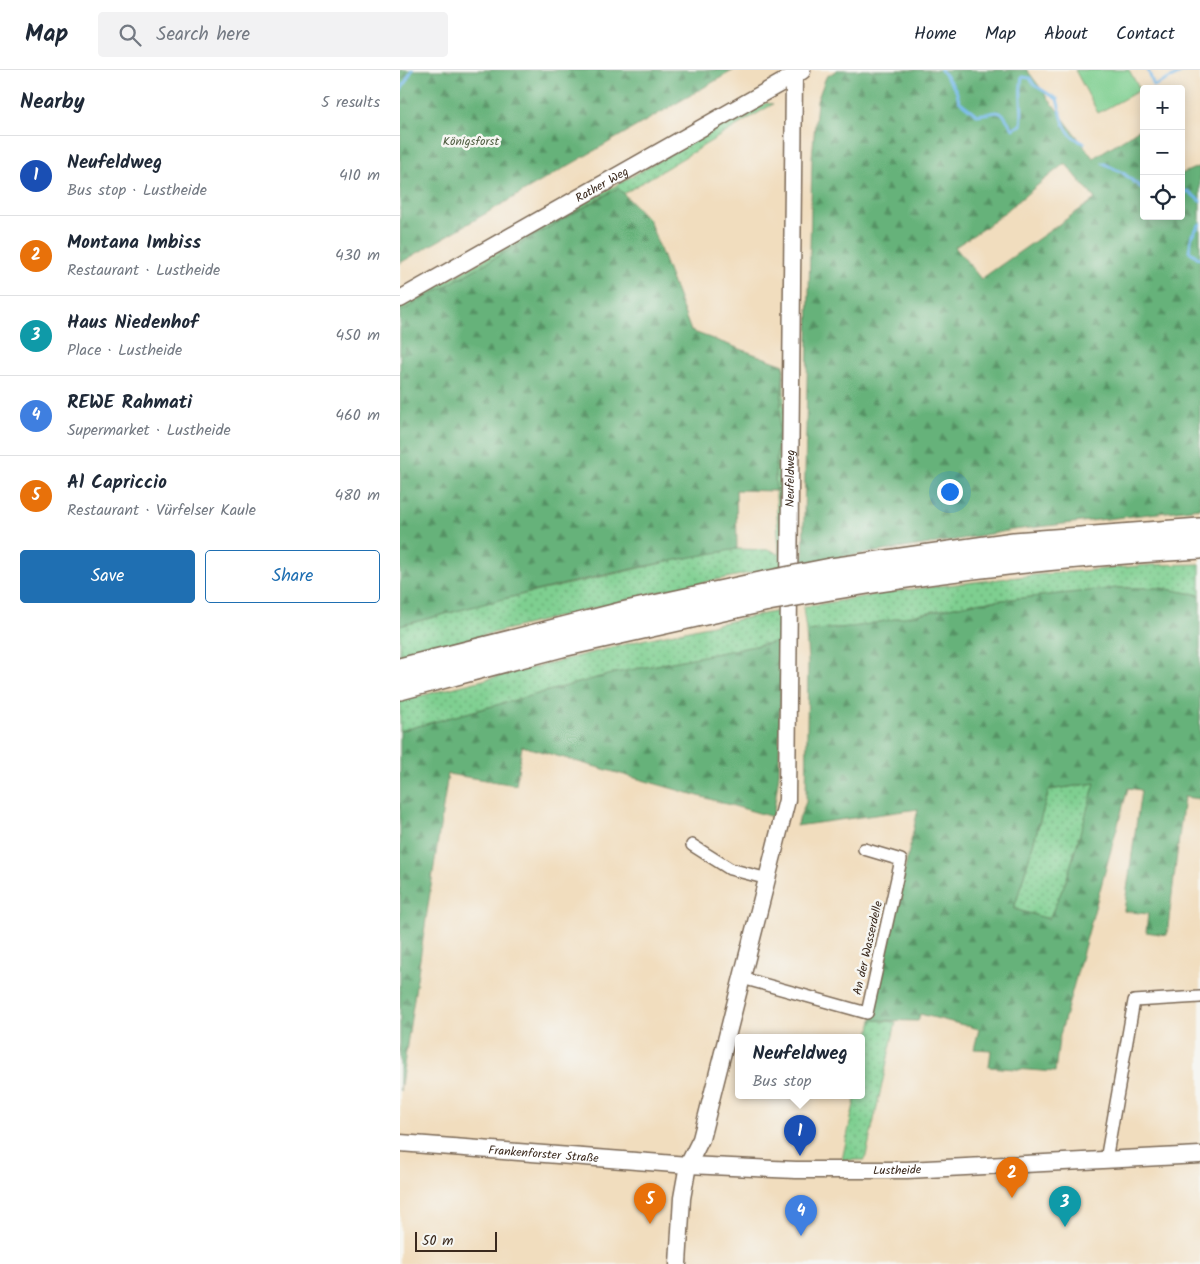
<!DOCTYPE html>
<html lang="en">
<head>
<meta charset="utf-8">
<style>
  body { margin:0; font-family:Kalam,sans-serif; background:#f2f2f3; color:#1f2937 }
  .controls { position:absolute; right:15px; top:15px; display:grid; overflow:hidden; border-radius:5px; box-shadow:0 2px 12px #0003 }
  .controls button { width:45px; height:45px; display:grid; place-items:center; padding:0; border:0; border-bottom:1px solid #e0e1e3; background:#fff; color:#1f2937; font:25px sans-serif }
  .scale { position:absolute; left:15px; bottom:12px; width:82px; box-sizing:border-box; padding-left:5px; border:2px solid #3b2a1e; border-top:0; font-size:14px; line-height:18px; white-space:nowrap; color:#3b2a1e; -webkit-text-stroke:4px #f6f6f2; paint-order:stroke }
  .you { position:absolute; left:549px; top:421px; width:18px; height:18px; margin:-12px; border:4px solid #fff; border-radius:50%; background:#1a73e8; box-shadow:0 0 0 8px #1a73e833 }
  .badge { display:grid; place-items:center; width:32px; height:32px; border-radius:50%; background:#1f6fb2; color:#fff; font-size:16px; font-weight:700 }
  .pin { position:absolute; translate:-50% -41px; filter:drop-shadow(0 1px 2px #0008) }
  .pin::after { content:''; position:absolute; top:26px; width:18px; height:15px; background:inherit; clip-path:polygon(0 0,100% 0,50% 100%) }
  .popup { position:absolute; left:335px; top:964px; width:130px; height:65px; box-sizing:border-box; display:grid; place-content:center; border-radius:5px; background:#fff; filter:drop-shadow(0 1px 4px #0005); font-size:16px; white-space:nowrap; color:#747a83 }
  .popup b { font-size:19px; color:#1f2937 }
  .popup::after { content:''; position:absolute; left:50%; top:100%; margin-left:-10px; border:10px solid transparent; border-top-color:#fff }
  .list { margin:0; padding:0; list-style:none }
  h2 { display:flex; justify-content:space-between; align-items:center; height:65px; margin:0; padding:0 20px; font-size:21px }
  h2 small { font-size:16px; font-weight:400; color:#747a83 }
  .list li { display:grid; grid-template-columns:32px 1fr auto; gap:15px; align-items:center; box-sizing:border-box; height:80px; padding:0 20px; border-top:1px solid #e0e1e3 }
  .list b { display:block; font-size:19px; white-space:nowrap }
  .list p { margin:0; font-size:16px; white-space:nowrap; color:#747a83 }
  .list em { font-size:16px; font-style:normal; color:#747a83 }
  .actions { display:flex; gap:10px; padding:15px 20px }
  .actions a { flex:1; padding:11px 0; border:1px solid #1f6fb2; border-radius:5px; text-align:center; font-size:18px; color:#1f6fb2 }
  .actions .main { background:#1f6fb2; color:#fff }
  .icon { flex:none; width:28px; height:28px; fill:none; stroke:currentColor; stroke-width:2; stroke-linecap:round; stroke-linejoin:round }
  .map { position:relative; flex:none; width:800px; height:1194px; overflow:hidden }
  header { display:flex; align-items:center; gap:30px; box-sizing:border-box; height:70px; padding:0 25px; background:#fff; border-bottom:1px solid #e0e1e3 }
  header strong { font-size:24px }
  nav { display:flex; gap:28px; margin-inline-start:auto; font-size:18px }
  .search { width:350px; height:45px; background:#f2f2f3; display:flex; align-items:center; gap:12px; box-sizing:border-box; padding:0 18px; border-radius:5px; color:#747a83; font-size:19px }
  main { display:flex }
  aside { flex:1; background:#fff }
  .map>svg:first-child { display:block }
</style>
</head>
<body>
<header>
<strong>Map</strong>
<div class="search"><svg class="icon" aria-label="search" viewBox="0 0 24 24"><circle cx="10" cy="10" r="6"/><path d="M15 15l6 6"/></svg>Search here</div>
<nav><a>Home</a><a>Map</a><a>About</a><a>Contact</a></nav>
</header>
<main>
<aside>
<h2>Nearby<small>5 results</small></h2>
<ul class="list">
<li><span class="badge" style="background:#1a4fb4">1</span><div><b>Neufeldweg</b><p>Bus stop · Lustheide</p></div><em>410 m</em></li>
<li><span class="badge" style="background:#e8710a">2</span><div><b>Montana Imbiss</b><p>Restaurant · Lustheide</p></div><em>430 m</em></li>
<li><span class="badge" style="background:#0f9aa8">3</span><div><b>Haus Niedenhof</b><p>Place · Lustheide</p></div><em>450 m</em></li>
<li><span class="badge" style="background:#3f7fe0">4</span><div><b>REWE Rahmati</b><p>Supermarket · Lustheide</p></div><em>460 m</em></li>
<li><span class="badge" style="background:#e8710a">5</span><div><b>Al Capriccio</b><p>Restaurant · Vürfelser Kaule</p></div><em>480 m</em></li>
</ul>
<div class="actions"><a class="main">Save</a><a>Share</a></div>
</aside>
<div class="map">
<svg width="800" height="1194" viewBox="0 0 800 1194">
  <defs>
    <pattern id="grass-dots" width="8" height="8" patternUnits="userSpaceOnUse" patternTransform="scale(1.25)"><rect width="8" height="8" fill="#7ecf90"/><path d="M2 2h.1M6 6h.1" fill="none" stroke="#68a875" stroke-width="1.8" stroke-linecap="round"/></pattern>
    <pattern id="forest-firs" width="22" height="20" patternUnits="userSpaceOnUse" patternTransform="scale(1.25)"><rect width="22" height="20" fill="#66b27a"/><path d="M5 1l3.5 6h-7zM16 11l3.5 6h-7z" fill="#559163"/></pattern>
  </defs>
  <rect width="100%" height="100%" fill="#f6f6f2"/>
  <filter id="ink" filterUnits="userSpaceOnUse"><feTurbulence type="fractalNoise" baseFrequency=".02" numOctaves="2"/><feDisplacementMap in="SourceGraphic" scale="10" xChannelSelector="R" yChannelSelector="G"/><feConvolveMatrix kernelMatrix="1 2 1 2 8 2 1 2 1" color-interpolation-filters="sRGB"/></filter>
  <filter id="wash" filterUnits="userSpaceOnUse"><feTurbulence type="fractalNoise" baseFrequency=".0096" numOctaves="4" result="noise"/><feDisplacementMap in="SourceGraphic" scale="20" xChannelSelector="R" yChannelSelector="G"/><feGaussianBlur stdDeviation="1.12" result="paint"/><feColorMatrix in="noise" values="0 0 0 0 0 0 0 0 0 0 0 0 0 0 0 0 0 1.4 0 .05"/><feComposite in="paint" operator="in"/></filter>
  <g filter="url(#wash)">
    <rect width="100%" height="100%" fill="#f1ddbe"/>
    <path fill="url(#grass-dots)" stroke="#5c7c57" d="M366,33L373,34L223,124L217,118L0,242V238L8,233L317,58Z
      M384,296L385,496L266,520L0,586V556L94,531L289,487L337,479L371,480L379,485L375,405Z
      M800,494V525L761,518H717L574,533L460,556L406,561L403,537L497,521L635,505L750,495Z
      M383,540L381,571L215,603L0,661V631L242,570Z
      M696,713L666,811L649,849L614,839L649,720Z
      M472,950L496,952L465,1090H442L456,1025H461V1000Z"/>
    <path fill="url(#forest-firs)" stroke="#506e4c" fill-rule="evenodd" d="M0,0H334L0,193Z
      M437,0H627L693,88L743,57L744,146H781V104L800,96V438L613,460L550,471L403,493L412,88L417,31L426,7ZM665,93L695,129L581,209L555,177L590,154Z
      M218,118L249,150L291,261L384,295L375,405L376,421L336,420L337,479C224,498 111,526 0,556V242Z
      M717,518H761L800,525V729L784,727L767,865L746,862L748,844L724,841L741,720L728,718L659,969L655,1002L589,997L591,980L574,979L579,959L520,944L518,951L472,950L518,739L396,756L406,732L408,592L406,561L460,556L574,533ZM695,713L666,811L649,849L614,839L649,720Z
      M381,571L379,703L373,747L122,676L116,715L48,704L0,1021V661L215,603Z"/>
    <path fill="#7ecf90" stroke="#5c7c57" d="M675,0H729L740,20L698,43Z"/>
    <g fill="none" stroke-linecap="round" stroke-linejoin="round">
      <path stroke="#74b9eb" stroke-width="3" d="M541,0L556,20L559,31L577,45L597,42L603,44L613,59L621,55C624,39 618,24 622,7L630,8L634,15L657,29C663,49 662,64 684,73
        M748,0L754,16L787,0
        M0,22L12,0
        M703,93L723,103L744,120
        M781,124L788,121L800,131
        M800,154L792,165L789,181L800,189"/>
    </g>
  </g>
  <g filter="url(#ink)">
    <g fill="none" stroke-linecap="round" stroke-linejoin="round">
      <defs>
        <path id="street" d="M292,775L330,799L368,809
          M342,908L467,943L501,790L464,779
          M706,1090L734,931L800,927"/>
        <g id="secondary">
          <path id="s1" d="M0,229L402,1"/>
          <path id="s2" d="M0,1073L288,1095L396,1100H507L800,1085"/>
          <path id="s3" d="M278,1194L282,1128L288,1095L301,1069L387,730L394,5"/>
        </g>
        <path id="highway" d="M431,499L614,473L800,459
          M431,519C553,498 676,485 800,478
          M0,599L222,543L365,512
          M0,619L162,576L368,530"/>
      </defs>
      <use href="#street" stroke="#7b6956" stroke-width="14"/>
      <use href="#secondary" stroke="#7b6956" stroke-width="19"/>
      <use href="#highway" stroke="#7b6956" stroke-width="24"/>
      <use href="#street" stroke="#fff" stroke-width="11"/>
      <use href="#secondary" stroke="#fff" stroke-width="16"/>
      <use href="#highway" stroke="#fff" stroke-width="21"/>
      <defs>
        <path id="highway-bridge" d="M365,512L431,499
          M368,530L431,519"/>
      </defs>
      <use href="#highway-bridge" stroke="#7b6956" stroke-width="24" stroke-linecap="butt"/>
      <use href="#highway-bridge" stroke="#fff" stroke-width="21"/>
    </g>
  </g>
  <g text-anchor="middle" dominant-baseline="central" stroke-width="5" stroke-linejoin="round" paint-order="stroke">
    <g font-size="12" fill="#4f5c40" stroke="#f6f6f2">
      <text x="71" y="71">Königsforst</text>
    </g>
    <g font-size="12" fill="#3b2a1e" stroke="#f6f6f2">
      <text stroke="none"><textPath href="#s1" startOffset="232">Rather Weg</textPath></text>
      <text stroke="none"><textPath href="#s3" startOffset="800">Neufeldweg</textPath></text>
      <text transform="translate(468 878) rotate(-77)">An der Wasserdelle</text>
      <text stroke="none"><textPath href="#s2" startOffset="144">Frankenforster Straße</textPath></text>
      <text stroke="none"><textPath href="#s2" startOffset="498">Lustheide</textPath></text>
    </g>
  </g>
</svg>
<div class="controls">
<button>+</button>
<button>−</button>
<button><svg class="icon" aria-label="locate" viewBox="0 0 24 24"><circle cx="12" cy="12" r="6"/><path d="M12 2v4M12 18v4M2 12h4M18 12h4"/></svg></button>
</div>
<div class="scale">50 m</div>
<div class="you"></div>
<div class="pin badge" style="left:400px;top:1086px;background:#1a4fb4">1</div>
<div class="popup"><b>Neufeldweg</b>Bus stop</div>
<div class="pin badge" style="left:612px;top:1128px;background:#e8710a">2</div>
<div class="pin badge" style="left:665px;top:1157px;background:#0f9aa8">3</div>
<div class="pin badge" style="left:401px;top:1166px;background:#3f7fe0">4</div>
<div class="pin badge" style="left:250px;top:1154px;background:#e8710a">5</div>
</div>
</main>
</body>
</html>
